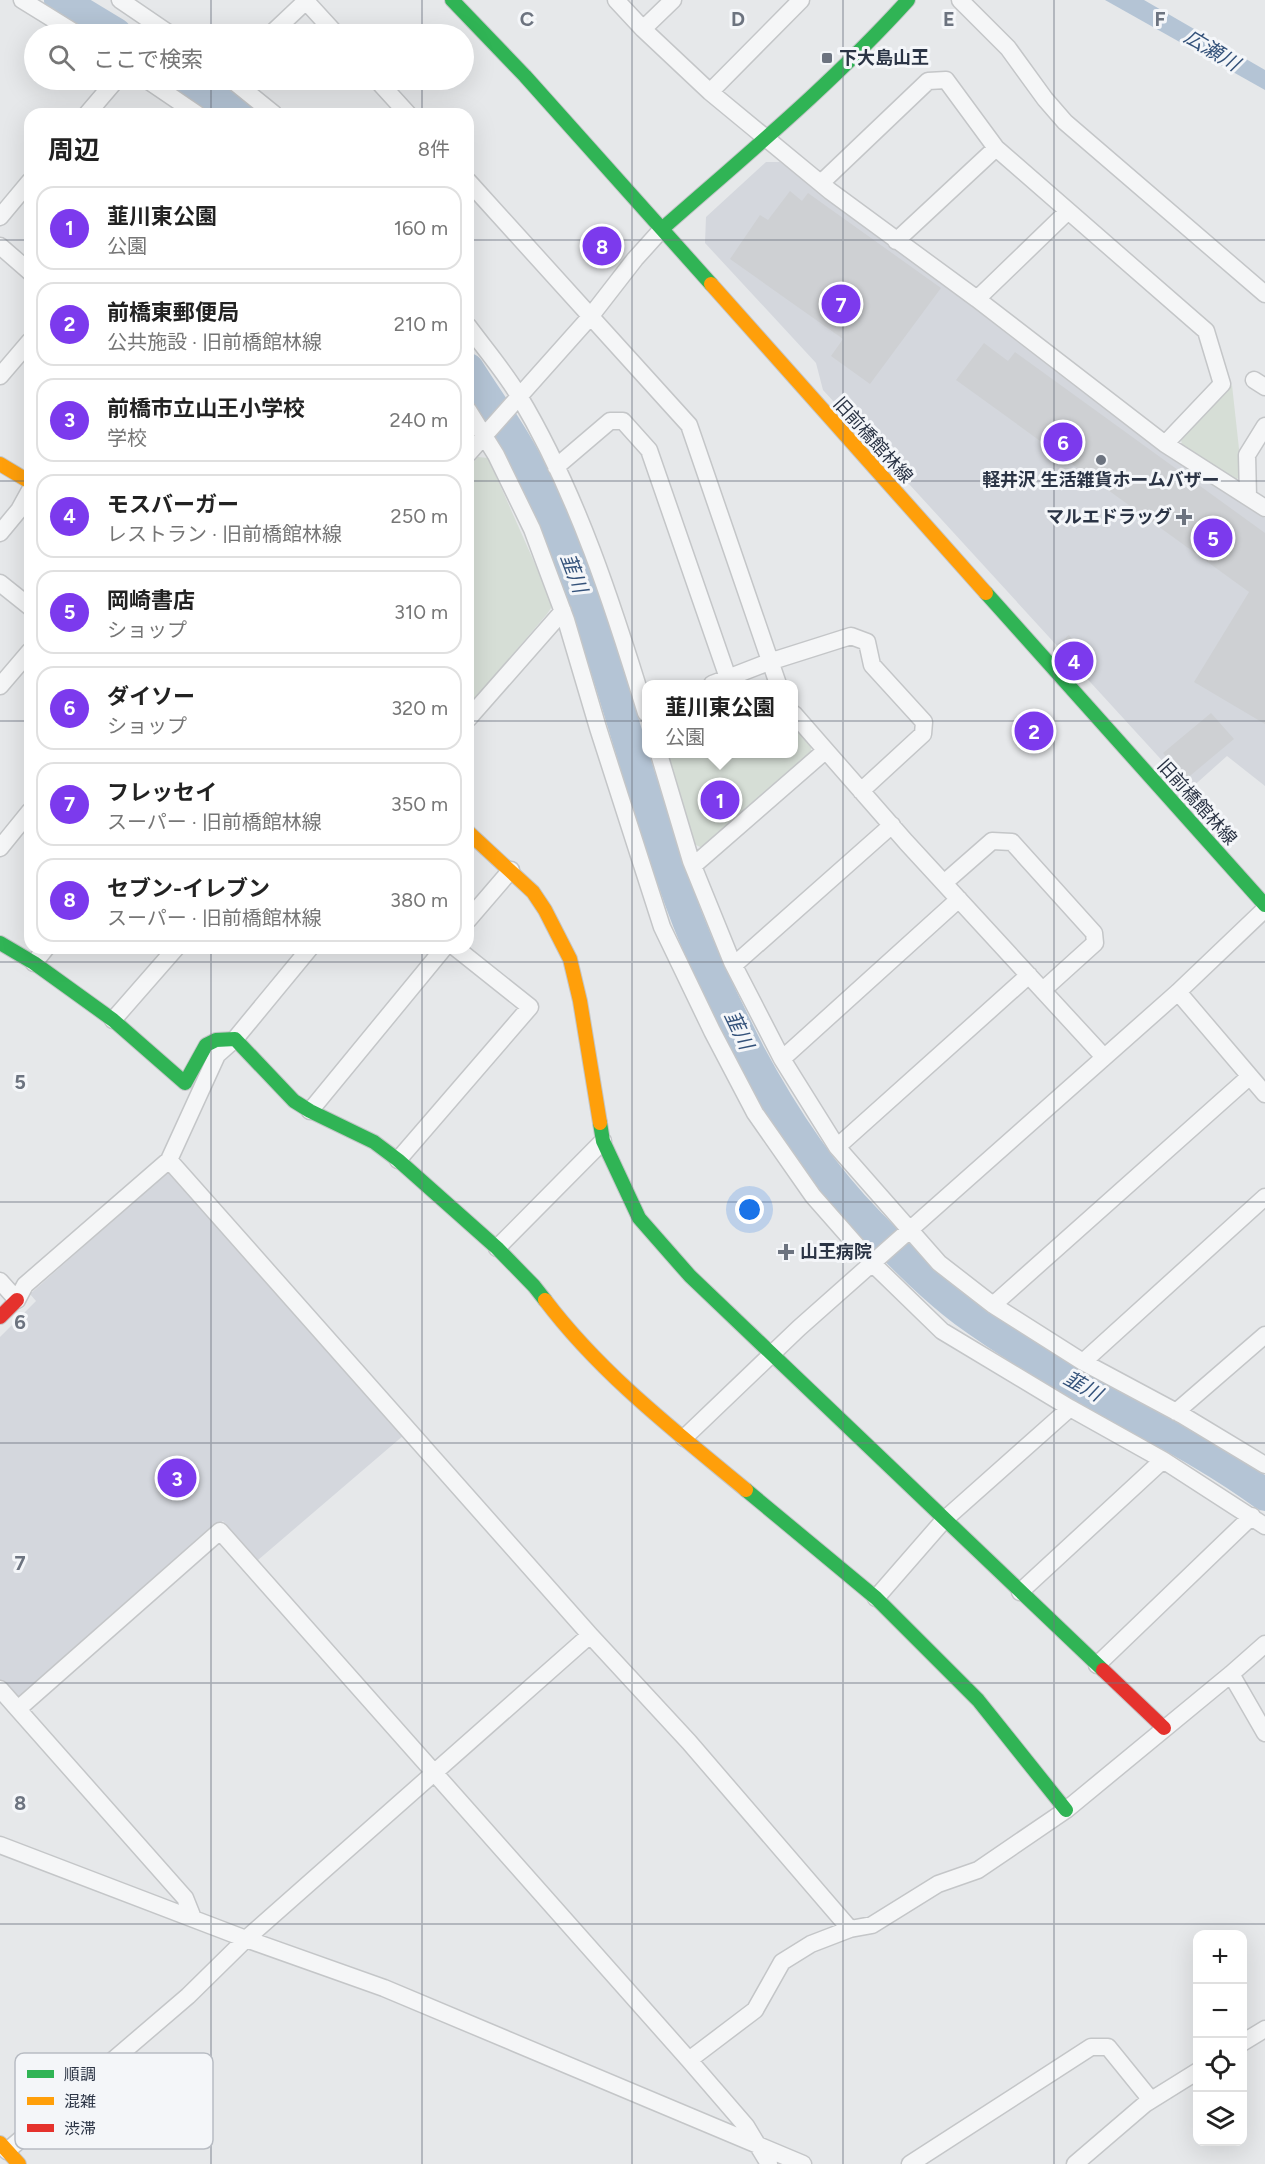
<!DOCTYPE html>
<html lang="ja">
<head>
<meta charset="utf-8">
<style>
  body { margin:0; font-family:Figtree,"Noto Sans JP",sans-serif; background:#f6f6f6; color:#222 }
  .controls { position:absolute; right:18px; bottom:18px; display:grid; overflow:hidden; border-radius:12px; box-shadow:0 6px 24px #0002 }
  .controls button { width:54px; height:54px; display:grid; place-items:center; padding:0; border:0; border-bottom:2px solid #e0e0e0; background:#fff; color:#222; font:30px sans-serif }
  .you { position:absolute; left:750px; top:1210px; width:21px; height:21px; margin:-15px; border:4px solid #fff; border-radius:50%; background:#1a73e8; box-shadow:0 0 0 9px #1a73e833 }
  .badge { display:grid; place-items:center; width:39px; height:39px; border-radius:50%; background:#7c3aed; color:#fff; font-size:20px; font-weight:700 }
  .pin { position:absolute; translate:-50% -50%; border:3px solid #fff; box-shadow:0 2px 6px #0006 }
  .popup { position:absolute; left:642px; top:680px; width:156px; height:78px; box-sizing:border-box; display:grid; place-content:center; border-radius:12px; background:#fff; filter:drop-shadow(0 2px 4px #0005); font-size:20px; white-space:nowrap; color:#767676 }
  .popup b { font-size:22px; color:#222 }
  .popup::after { content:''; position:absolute; left:50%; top:100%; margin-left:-12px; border:12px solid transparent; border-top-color:#fff }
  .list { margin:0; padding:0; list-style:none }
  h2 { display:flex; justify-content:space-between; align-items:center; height:78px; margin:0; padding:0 24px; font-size:26px }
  h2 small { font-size:20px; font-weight:400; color:#767676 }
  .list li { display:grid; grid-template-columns:39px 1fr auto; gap:18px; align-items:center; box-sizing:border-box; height:84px; margin:0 12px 12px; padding:0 12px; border:2px solid #e0e0e0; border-radius:18px }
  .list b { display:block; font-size:22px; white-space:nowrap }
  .list p { margin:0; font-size:20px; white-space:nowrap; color:#767676 }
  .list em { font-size:20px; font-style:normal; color:#767676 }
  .icon { flex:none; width:33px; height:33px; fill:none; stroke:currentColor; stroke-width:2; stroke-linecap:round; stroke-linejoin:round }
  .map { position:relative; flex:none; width:1265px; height:2164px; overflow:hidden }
  .search { position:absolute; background:#fff; box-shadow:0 6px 24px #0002; left:24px; top:24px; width:450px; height:66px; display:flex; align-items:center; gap:15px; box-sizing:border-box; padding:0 21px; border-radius:33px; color:#767676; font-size:22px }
  .panel { position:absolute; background:#fff; box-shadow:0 6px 24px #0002; left:24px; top:108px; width:450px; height:846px; border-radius:18px }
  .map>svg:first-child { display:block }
</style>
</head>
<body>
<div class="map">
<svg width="1265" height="2164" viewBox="0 0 1265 2164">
  <rect width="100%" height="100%" fill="#e6e8ea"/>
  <path fill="#d4d7dd" d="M766,162H780L965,298L1168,457L1265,518V786L1227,756L1189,790L823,390L816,363L705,243L706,217Z
    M166,1173H172L404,1435L258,1560L223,1521L16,1699L0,1680V1337L36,1301L30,1294Z"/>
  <path fill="#d6ded6" d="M1232,385L1242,476L1235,480L1182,447L1181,438Z
    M478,457L488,458L551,600V608L547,614L468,707V468Z
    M794,726L811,744V756L704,849L694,844L666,754H794Z"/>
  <path fill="#b4c4d5" d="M1105,0H1144L1265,70V90Z"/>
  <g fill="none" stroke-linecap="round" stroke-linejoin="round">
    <path stroke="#b4c4d5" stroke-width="32" d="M60,0L116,34
      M187,80L240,114
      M468,369C488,401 512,433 529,467C547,502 564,542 577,579C615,686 642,796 681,902C700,954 724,1003 749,1053C782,1115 820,1173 869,1223C899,1253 930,1285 964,1311C997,1335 1032,1357 1067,1378C1133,1417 1203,1449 1265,1495"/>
  </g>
  <path fill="#ced0d3" d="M790,191L802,201L808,193L941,288L870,384L831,356L843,339L730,259L760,215L768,220Z
    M984,343L1008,361L1015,352L1265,533V724L1194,682L1249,592L956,380Z
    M1069,635L1097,671L1087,679L1058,644Z
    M1211,713L1234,739L1185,780L1163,753Z"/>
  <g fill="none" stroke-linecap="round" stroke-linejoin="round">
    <defs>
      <path id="street" d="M22,0L77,34
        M120,0L170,34
        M305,0L336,34
        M616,0L643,29L710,92L830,191L977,299L1165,444L1265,508
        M960,0L1008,48L1045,99L1065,122L1265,294
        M643,29L673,0
        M271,34L307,0
        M147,80L197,114
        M232,80L274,114
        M377,80L408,114
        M710,92L801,0
        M87,114L116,80
        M468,181L689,425L778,684
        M821,183L928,81L946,80L996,148L1206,331L1222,384L1165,444
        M0,217L30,181
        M896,241L996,148
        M0,246L30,272
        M977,299L1067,212
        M468,326C485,349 504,371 519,396C577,493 613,605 646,713
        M0,376L30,341
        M1254,380L1265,387
        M468,410L496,455L532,529L566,620L598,728L662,927L712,1031L755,1113L813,1196L872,1263L942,1331L1070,1408L1163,1460L1265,1526
        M468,454L590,317L635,259L662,229
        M556,467L610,421H623L649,450L728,678
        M1248,497L1247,455L1265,426
        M0,533L19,510L30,490
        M0,583L30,607
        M712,684L769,662L851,636L867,642L872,665L924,722L923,734L861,791
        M0,686L30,651
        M794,714L906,842L1104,1057
        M468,719L563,611
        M659,754L691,861L732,962L782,1059L837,1147L939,1263L993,1305L1083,1362L1182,1415L1265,1465
        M0,848L30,811
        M693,866L825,751
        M944,883L992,841L1012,842L1094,933L1095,943L1043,990
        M468,920L511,870
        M34,963L46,948
        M734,965L892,825
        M1178,992L1265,1094
        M113,1020L176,948
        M782,1059L959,899
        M310,1111L444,948
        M837,1147L1029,975
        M169,1160L590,1635L689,1742L850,1929
        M398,1160L530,1007L456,948
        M497,1248L603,1141
        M0,1281L17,1300L25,1285L169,1160L217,1055L235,1039L310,948
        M993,1305L1249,1077
        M1083,1362L1265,1197
        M1176,1412L1265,1335
        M684,1438L799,1328L1178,992L1265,909
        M1020,1592L1163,1460
        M876,1598L944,1520L1070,1408
        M1097,1665L1252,1516
        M1231,1674L1265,1733
        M0,1689L185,1898L193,1918
        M18,1709L220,1531L689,2060L746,2126L769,2164
        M0,1845L246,1939L384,1988L803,2164
        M1242,2043L1265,2029
        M689,2060L755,2010L782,1962L811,1944L850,1929L872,1925L938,1884L978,1870L1066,1810L1231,1674L1265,1644
        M7,2151L188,1996L246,1939L590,1635
        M910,2164L1091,2047H1108L1151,2100
        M1075,2164L1145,2104L1198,2071"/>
      <path id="fast" d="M452,0L525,76L711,284
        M662,229C746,155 833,83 908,0
        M986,593L1265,905
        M0,943L34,963L113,1020L185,1083L206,1045L216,1040L235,1039L294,1101L310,1111L374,1142L398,1160L497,1248L534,1286L545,1300
        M600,1123L603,1141L639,1218L690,1276L1103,1670
        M746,1490L876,1598L978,1700L1066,1810"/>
      <path id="slow" d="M711,284L986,593
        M0,464L30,482
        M468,832L533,892L545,910L570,959L580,1001L600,1123
        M545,1300C601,1374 676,1432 746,1490
        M0,2143L19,2164"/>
      <path id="jam" d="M0,1317L17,1300
        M1103,1670L1164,1728"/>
    </defs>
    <use href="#street" stroke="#c4c6c8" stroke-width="19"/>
    <use href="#fast" stroke="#c4c6c8" stroke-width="16"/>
    <use href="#slow" stroke="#c4c6c8" stroke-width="16"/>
    <use href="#jam" stroke="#c4c6c8" stroke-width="16"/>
    <use href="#street" stroke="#f5f6f7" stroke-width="16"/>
    <use href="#fast" stroke="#30b455" stroke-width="14"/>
    <use href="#slow" stroke="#ff9f0a" stroke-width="14"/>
    <use href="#jam" stroke="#e5322d" stroke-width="14"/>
  </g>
  <path fill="none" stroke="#6c737f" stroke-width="1.5" stroke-opacity="0.55" d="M211,0V34M422,0V34M632,0V2164M843,0V2164M1054,0V2164M211,80V114M422,80V114M0,240H30M468,240H1265M0,481H30M468,481H1265M0,721H30M468,721H1265M211,948V2164M422,948V2164M0,962H1265M0,1202H1265M0,1443H1265M0,1683H1265M0,1924H1265"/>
  <g fill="#6c737f" stroke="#f4f6f9" stroke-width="2">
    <rect x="821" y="52" width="12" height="12" rx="3"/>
    <circle cx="1101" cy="460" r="6"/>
    <path d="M1181 508h6v6h6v6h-6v6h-6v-6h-6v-6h6z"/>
    <path d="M783 1243h6v6h6v6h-6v6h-6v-6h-6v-6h6z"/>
  </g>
  <g text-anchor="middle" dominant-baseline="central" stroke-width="6" stroke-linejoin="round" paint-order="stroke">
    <g font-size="18" font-weight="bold" fill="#2b3445" stroke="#f4f6f9" text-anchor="start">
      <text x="839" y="58">下大島山王</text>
      <text x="1101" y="480" text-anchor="middle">軽井沢 生活雑貨ホームバザー</text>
      <text x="1172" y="517" text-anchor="end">マルエドラッグ</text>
      <text x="800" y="1252">山王病院</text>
    </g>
    <g font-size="18" fill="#2b3445" stroke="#f4f6f9">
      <text transform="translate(873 440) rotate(48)">旧前橋館林線</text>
      <text transform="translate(1197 802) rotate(48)">旧前橋館林線</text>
    </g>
    <g font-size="20" font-style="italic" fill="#34527a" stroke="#f4f6f9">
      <text transform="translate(1212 50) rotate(31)">広瀬川</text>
      <text transform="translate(574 573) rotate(69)">韮川</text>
      <text transform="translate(739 1030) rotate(64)">韮川</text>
      <text transform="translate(1083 1386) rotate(29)">韮川</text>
    </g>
  </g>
  <rect x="15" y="2053" width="198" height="96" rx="9" fill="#f4f6f9" stroke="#b8bcc3" stroke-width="1.5"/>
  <rect x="27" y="2070" width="27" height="8" fill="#30b455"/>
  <rect x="27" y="2097" width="27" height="8" fill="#ff9f0a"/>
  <rect x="27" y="2124" width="27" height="8" fill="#e5322d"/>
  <g font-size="16" fill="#2b3445">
    <text x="64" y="2080">順調</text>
    <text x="64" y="2107">混雑</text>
    <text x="64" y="2134">渋滞</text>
  </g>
  <g font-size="20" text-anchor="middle" font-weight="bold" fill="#6c737f" stroke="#f4f6f9" stroke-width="6" stroke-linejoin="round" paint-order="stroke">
    <text x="527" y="26">C</text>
    <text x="738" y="26">D</text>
    <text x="949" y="26">E</text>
    <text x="1160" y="26">F</text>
    <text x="20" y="1089">5</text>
    <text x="20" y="1329">6</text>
    <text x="20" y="1570">7</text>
    <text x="20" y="1810">8</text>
  </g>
</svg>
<div class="controls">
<button>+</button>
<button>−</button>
<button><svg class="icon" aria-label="locate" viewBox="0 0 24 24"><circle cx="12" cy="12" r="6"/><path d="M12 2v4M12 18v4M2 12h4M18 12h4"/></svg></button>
<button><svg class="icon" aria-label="layers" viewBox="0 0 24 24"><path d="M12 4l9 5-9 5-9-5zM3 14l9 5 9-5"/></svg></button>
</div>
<div class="you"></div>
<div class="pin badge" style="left:720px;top:800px">1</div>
<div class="popup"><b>韮川東公園</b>公園</div>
<div class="pin badge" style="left:1034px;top:731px">2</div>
<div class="pin badge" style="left:177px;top:1478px">3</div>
<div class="pin badge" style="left:1074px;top:661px">4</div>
<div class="pin badge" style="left:1213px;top:538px">5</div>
<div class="pin badge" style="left:1063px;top:442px">6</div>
<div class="pin badge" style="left:841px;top:304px">7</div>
<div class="pin badge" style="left:602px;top:246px">8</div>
<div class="search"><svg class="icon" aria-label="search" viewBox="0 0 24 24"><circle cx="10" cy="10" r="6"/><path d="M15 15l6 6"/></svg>ここで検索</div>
<section class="panel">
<h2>周辺<small>8件</small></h2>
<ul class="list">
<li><span class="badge">1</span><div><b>韮川東公園</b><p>公園</p></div><em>160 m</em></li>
<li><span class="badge">2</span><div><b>前橋東郵便局</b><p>公共施設 · 旧前橋館林線</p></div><em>210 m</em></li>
<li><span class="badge">3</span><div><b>前橋市立山王小学校</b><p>学校</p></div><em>240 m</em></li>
<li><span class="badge">4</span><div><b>モスバーガー</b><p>レストラン · 旧前橋館林線</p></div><em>250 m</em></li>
<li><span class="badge">5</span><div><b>岡崎書店</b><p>ショップ</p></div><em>310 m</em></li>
<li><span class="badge">6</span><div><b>ダイソー</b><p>ショップ</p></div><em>320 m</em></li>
<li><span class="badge">7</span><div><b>フレッセイ</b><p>スーパー · 旧前橋館林線</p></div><em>350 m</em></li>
<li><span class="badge">8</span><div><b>セブン-イレブン</b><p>スーパー · 旧前橋館林線</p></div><em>380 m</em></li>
</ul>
</section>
</div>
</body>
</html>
